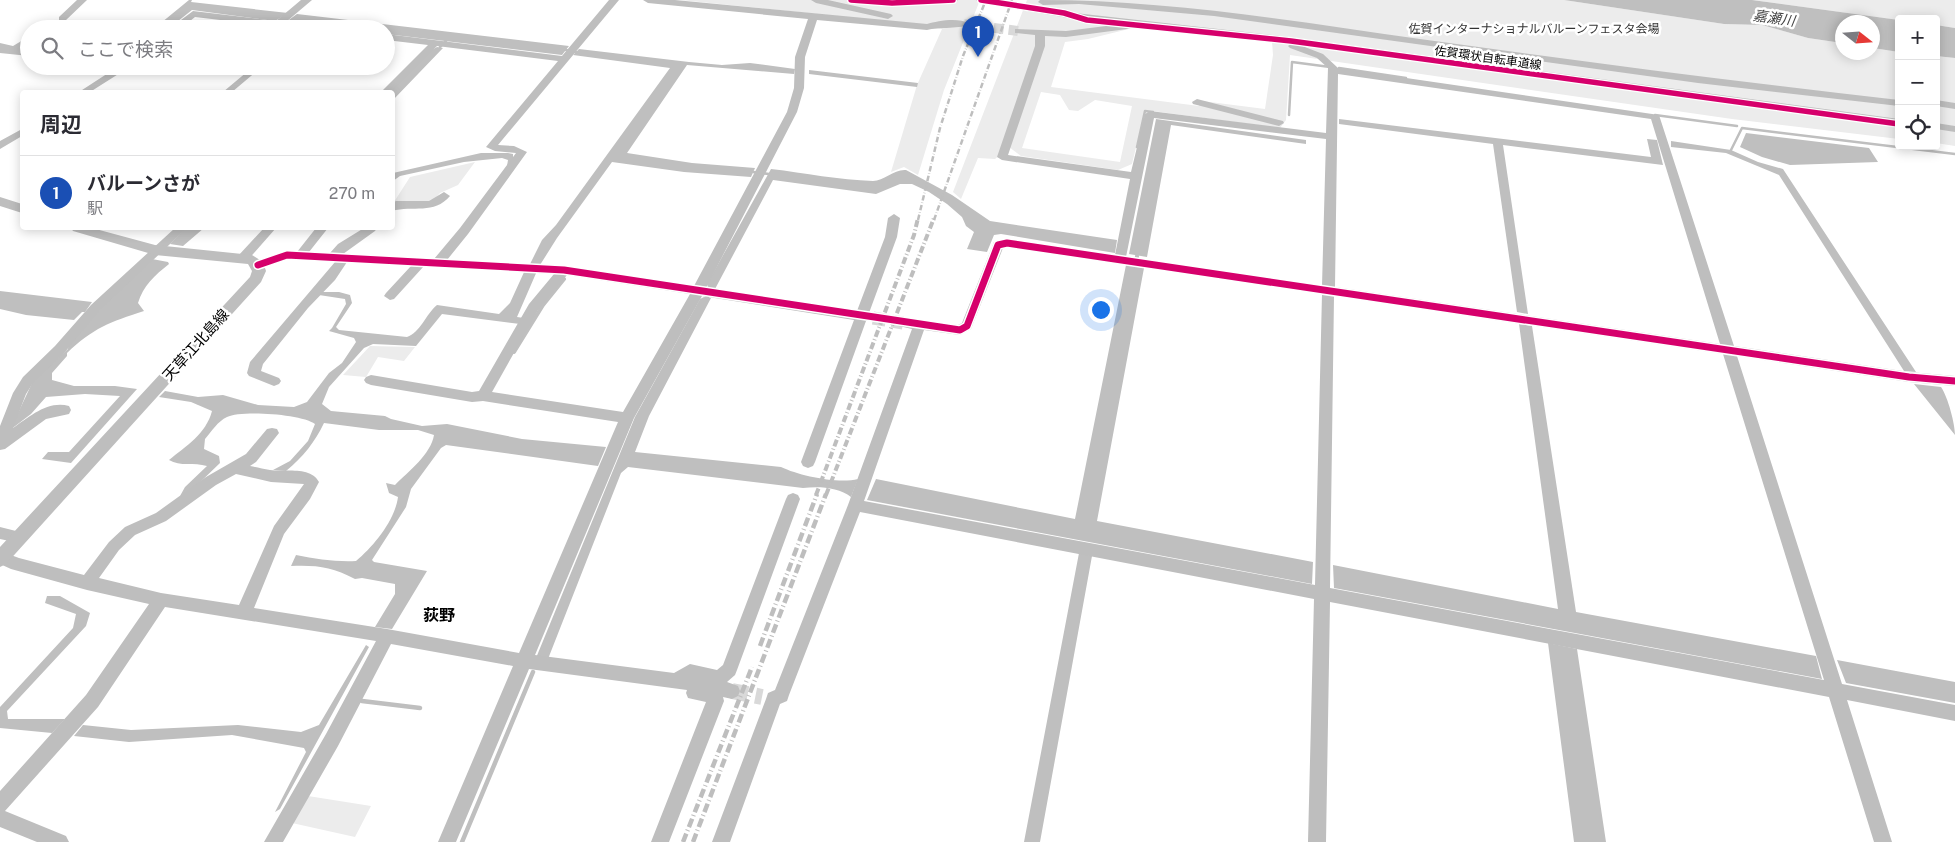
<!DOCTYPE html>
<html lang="ja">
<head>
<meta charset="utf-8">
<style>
	:root { --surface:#fff; --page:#f7f7f7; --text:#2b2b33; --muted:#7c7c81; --line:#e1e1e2; --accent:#595959 }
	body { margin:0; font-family:"Public Sans","Noto Sans JP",sans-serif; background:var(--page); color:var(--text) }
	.controls { position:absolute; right:15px; top:15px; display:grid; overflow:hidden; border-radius:5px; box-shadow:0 2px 12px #0003 }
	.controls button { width:45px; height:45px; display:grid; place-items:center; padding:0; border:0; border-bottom:1px solid var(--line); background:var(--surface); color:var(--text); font:25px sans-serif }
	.compass { position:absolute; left:1835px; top:15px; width:45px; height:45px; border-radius:50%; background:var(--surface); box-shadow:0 2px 12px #0003; rotate:107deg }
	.you { position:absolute; left:1100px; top:309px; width:18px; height:18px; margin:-12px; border:4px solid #fff; border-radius:50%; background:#1a73e8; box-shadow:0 0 0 8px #1a73e833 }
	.badge { display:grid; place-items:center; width:32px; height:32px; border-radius:50%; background:var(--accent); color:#fff; font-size:16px; font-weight:700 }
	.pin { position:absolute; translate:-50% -41px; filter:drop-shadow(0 1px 2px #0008) }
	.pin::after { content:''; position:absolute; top:26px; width:18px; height:15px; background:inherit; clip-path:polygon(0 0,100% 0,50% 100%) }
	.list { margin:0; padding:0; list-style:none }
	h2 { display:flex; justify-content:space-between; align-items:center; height:65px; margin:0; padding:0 20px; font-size:21px }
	h2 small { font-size:16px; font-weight:400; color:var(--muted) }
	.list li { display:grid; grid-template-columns:32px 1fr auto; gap:15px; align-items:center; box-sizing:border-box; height:75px; padding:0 20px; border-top:1px solid var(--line) }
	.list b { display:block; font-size:19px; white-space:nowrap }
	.list p { margin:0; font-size:16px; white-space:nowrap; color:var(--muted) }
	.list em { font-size:16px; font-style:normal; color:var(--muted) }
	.icon { flex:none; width:28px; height:28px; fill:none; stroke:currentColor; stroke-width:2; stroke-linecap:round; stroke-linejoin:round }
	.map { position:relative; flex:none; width:1955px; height:842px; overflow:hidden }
	.search { position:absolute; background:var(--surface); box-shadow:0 2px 12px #0003; left:20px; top:20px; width:375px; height:55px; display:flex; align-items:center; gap:12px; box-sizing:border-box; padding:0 18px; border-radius:28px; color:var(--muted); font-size:19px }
	.panel { position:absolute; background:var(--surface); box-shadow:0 2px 12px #0003; left:20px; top:90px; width:375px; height:140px; border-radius:5px }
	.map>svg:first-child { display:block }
	.green { fill:#ececec; fill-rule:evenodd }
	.water { fill:#bfbfbf }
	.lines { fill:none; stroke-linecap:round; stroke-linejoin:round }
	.stream-far2 { stroke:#bfbfbf; stroke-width:2.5 }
	.stream-far1 { stroke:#bfbfbf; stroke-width:4 }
	.stream { stroke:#bfbfbf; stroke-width:4.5 }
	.minor-tunnel-far2 { stroke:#d9d9d9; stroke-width:10; stroke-dasharray:10 5; stroke-linecap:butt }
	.minor-tunnel-far1 { stroke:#d9d9d9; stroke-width:13; stroke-dasharray:13 6; stroke-linecap:butt }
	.minor-tunnel { stroke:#d9d9d9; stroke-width:16; stroke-dasharray:16 8; stroke-linecap:butt }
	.minor { fill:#bebebe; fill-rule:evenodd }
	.tertiary { fill:#bebebe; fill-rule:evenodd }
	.rail-far2 { stroke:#bebebe; stroke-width:2.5; stroke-dasharray:5.5 2 0.5 2; stroke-linecap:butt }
	.rail-far1 { stroke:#bebebe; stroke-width:4; stroke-dasharray:7 2.5 1 2.5; stroke-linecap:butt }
	.rail { stroke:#bebebe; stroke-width:4.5; stroke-dasharray:9 3 1 3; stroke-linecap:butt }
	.cycleway-far1-casing { stroke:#fff; stroke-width:8 }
	.cycleway-casing { stroke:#fff; stroke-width:10 }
	.cycleway-far1 { stroke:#d6006c; stroke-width:5.5 }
	.cycleway { stroke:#d6006c; stroke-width:7 }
	.labels { text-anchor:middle; stroke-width:5; stroke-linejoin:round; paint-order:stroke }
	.far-park-label { font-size:12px; fill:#333; stroke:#fff }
	.far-street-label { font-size:12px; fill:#000; stroke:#fff }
	.far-water-label { font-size:14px; font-style:italic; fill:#444; stroke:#fff }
	.street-label { font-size:15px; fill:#000; stroke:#fff }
	.neighbourhood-label { font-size:16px; font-weight:bold; fill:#000; stroke:#fff }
</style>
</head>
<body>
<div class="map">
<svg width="1955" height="842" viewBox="0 0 1955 842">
	<rect width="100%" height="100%" fill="#fff"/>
	<path class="green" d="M 680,0 L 980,0 L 944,90 L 918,175 L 904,167 L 891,172 L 917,85 L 942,29 L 925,25 Z
		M 1027,0 L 1564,0 L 1724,24 L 1762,25 L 1808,38 L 1842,43 L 1842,52 L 1872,52 L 1873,48 L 1899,52 L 1899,139 L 1732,119 L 1290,55 L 1286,120 L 1280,128 L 1145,110 L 1132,164 L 1118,170 L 1021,156 L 1009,147 L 995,159 L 978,158 L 961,199 L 953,192 ZM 1141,26 L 1272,41 L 1273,55 L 1265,109 L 1202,101 L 1199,106 L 1051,87 L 1065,42 L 1088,39 ZM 1041,92 L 1060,95 L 1069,110 L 1078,111 L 1095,100 L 1132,106 L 1120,162 L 1022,148 Z
		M 1752,0 L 1955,0 L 1955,28 L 1936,25 L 1936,19 L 1899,20 Z
		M 1936,56 L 1955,58 L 1955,146 L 1936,143 Z
		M 475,162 L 458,185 L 440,193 L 432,202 L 394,202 L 410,177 Z
		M 370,346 L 415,347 L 404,361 L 378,357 L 366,377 L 343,375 Z
		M 308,796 L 371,806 L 355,837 L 292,823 Z"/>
	<path class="water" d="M 189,0 L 192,0 L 191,2 L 288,13 L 275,21 L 192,10 L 168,29 L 145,27 L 156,27 Z
		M 1564,0 L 1752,0 L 1899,20 L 1899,52 L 1873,48 L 1872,22 L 1842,22 L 1842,43 L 1808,38 L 1762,25 L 1724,24 Z
		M 297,14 L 569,46 L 562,55 L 386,34 L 386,29 L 343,29 L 286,22 Z
		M 1936,25 L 1955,28 L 1955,58 L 1936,56 Z
		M 23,40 L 29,41 L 29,56 L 0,53 L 0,43 L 13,46 Z
		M 437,47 L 443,48 L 393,100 L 392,92 L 389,92 L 430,51 Z
		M 579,49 L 689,62 L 722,65 L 750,63 L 795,69 L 794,74 L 687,65 L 627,153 L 692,163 L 755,168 L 751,177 L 684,172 L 612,162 L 557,238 L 540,265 L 530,264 L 542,240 L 556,225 L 670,68 L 573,55 Z
		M 254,66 L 263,66 L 232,92 L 223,92 Z
		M 809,70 L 918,83 L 917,87 L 809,74 Z
		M 1156,119 L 1306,140 L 1306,144 L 1171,125 L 1147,257 L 1129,254 Z
		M 1339,119 L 1651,157 L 1647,139 L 1657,140 L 1663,165 L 1503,145 L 1528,314 L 1517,312 L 1493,144 L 1339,124 Z
		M 1746,133 L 1869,148 L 1878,162 L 1790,165 L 1762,157 L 1740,147 Z
		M 1671,141 L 1731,150 L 1758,162 L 1783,169 L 1916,372 L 1904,371 L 1779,175 L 1726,153 L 1671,147 Z
		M 481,153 L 508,153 L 513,154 L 513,159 L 507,166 L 508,160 L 502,158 L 464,162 L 400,176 L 393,181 L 393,173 Z
		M 771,169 C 805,173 839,180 873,181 C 884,181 894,169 906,170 L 952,195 L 990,221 L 1117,240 L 1115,253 L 1001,234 L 994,235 L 987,252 L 967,249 L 974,232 L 966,226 L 962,217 L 947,204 L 929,192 L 912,184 L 900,184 L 876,194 L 773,180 L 715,289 L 708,288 L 707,284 Z
		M 186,228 L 204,228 L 183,246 L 170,244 Z
		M 152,259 L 168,262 L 169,264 C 155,275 143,286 138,303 L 144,311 C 110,322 93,328 67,353 L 67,356 L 52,373 L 52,380 L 74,386 L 115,386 L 137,389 L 71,463 L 42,459 L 48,452 L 69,452 L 120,396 L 85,394 L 46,397 L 31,414 L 10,430 L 34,379 L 68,349 C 72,329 135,276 152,259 Z
		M 1126,265 L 1144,268 L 1097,521 L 1313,562 L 1312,584 L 867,500 L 876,479 L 1075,519 Z
		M 525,270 L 537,271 L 517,317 L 524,318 L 520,324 L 442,314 L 416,346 L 373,344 L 364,348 L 329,387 L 322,404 L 331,411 L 385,416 L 391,419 L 422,426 L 447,424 L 522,439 L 606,447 L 598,466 L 446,445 L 441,448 L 411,489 L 406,507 L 372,560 L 374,562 L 427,571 L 392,629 L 375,627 L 395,594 L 395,584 L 362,578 L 355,579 C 332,567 317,565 291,566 L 296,555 C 316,559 336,562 356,561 C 374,546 395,520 398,497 L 389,493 L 386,483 L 395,485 C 409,471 431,454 434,435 L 418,430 L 379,430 L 324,423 C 315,442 303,457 286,471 L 273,470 L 290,461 L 308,441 L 315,424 C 302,414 241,410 227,417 C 218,421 211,432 205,439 L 204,449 L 219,456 L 220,463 L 192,490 L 180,496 L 185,487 L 207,466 C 194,462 180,467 169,460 C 186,446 206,434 212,411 L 191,402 L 159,397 L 165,391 L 198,397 L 223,395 L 258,405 L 294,407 L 307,402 L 329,373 L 342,363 L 356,342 L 354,338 L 329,331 L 332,328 L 346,304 L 345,299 L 319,295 L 321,292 L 339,292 L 350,295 L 352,303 L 336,327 L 339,330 L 407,337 C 420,333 426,314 437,305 L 499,314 L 510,303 Z
		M 0,291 L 92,302 L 85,312 L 82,312 L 74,320 L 26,315 L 0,309 Z
		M 704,297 L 711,298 L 649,416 L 635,452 L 781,467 C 800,476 838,484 858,479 L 851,497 C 839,487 818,486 803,488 L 628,467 L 621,473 L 548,659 L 536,658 L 635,417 L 700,299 Z
		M 1519,324 L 1532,326 L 1576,612 L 1816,656 L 1822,679 L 1334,588 L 1333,565 L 1558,609 Z
		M 1914,384 L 1941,387 C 1948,397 1955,424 1955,435 Z
		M 1079,553 L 1092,556 L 1040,842 L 1024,842 Z
		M 47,596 L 60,596 L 90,613 L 86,626 L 7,711 L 8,719 L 65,719 L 52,733 L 0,728 L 0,707 L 73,628 L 76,614 L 45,603 Z
		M 1548,643 L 1577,649 L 1606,842 L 1574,842 Z
		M 366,645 L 369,647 L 280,809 L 275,812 L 306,752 L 304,748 L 232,735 L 129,742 L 74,736 L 83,725 L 131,730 L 238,725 L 301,732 L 319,725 Z
		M 1837,660 L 1955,682 L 1955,703 L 1846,683 Z"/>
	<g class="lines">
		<path class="stream-far2" d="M 440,47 L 446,41
			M 566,50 L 576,52
			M 1339,68 L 1406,78
			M 1289,115 L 1292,62 L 1330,67
			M 1655,115 L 1737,126
			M 1137,147 L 1145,111 L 1153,112
			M 1730,152 L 1742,128 L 1955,154
			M 753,172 L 769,174"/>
		<path class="stream-far1" d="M 1136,267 L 1137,256
			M 707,298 L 711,288
			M 514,352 L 543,305 L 564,279"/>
		<path class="stream" d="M 362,701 L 420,708
			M 462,842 L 533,672"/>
		<path class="minor-tunnel-far2" d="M 964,24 L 1018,31"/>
		<path class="minor-tunnel-far1" d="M 873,318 L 903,323"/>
		<path class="minor-tunnel" d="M 732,691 L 762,697"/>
		<path class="minor" d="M 77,0 L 87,0 L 65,21 L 59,21 L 59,17 Z
			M 301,0 L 312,0 L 286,22 L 321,26 L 326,29 L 295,29 L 195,17 L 180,29 L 169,29 L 193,11 L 276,21 Z
			M 609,0 L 619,0 L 498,145 L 514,146 L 527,152 L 468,234 L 447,260 L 564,266 L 694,286 L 787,112 L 794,88 L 795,57 L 808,19 L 648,3 L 643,0 L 675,0 L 927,24 C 938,21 959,17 969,24 C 963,29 938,27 927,30 L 817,20 L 805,57 L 804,88 L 797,112 L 706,288 L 857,311 L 885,237 L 888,218 L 894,214 L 900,218 L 897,237 L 869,313 L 877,315 L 879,318 L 877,321 L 866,321 L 815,462 L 813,466 L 808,468 L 803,466 L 801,462 L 854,320 L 702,296 L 634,418 L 535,655 L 674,673 L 690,664 L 717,670 L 723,665 L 786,499 L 788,495 L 793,493 L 798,495 L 800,499 L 737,670 L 735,675 L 727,682 L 738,686 L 740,691 L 738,696 L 732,699 L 723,697 L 724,701 L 669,842 L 651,842 L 706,702 L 688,698 L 686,693 L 687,690 L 529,669 L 456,842 L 438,842 L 513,666 L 391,644 L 338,746 L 283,842 L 264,842 L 326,734 L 376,641 L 165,607 L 98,707 L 5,811 L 66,836 L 69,842 L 37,842 L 0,827 L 0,791 L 86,695 L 149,604 L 87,590 L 11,569 L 0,564 L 0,551 L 19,558 L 84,575 L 109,542 L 125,527 L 156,513 L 206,477 L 246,454 L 267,429 L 272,428 L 277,429 L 279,433 L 256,462 L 250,466 C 256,467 263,469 270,470 C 285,472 311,466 319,482 L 310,499 L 284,534 L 254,608 L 387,629 L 519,653 L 618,422 L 483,401 L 472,402 L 371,385 L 366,383 L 364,380 L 366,377 L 371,375 L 472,392 L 479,391 L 529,304 L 554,274 L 424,266 L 394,299 L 390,300 L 384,296 L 386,293 L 411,266 L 347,262 L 335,280 L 308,308 L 263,364 L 261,371 L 279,378 L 281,381 L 279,384 L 274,386 L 249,376 L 247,373 L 250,362 L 335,262 L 288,259 L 258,269 L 252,265 L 254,262 L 287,251 L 297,252 L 316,228 L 328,228 L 309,252 L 330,253 L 338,244 L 364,228 L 377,228 L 375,231 L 343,254 L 434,259 L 460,228 L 516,153 L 495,151 L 486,147 L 558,61 L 437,46 L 391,92 L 381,92 L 428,45 L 386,40 L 386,34 L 562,56 ZM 567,275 L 690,294 L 623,412 L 492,392 L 538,310 ZM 236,474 L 271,482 L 304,484 L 274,526 L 239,605 L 161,593 L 99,578 L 119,550 L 135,535 L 166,521 L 216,485 Z
			M 811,0 L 828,0 L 891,14 L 893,16 L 888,19 L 816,3 Z
			M 871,0 L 958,0 L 953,3 C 937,3 882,9 871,0 Z
			M 976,0 L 999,0 L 1075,13 L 1281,36 L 1899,119 L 1899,125 L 1297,44 L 1323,54 L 1338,68 L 1659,115 L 1734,346 L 1909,372 L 1955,376 L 1955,386 L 1909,382 L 1737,356 L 1842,684 L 1955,705 L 1955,721 L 1847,700 L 1892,842 L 1874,842 L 1829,697 L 1330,602 L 1326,842 L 1308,842 L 1314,599 L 860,512 L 789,695 L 787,701 L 780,704 L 730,842 L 712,842 L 766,699 L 768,693 L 775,690 L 848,505 L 912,329 L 899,326 L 897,323 L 899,320 L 903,319 L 958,325 L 962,323 L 994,242 L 1007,239 L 1115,255 L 1130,179 L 1002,160 L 997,157 L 1035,46 L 1035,35 L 1015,33 L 1015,29 L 1066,31 L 1122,24 L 1074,19 L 981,3 ZM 1131,25 L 1292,43 L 1288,46 L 1290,48 L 1317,58 L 1328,68 L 1326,133 L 1150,111 L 1145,114 L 1131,172 L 1008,155 L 1045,46 L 1045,36 L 1066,37 L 1127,29 L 1130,28 ZM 1338,74 L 1651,119 L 1720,344 L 1335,287 ZM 1154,118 L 1326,139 L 1322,286 L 1126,257 ZM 1007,247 L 1322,294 L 1315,585 L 864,501 L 924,330 L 960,335 L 971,329 L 1003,248 ZM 1334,296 L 1723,354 L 1824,680 L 1330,588 Z
			M 1040,0 C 1168,0 1294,21 1420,39 C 1580,61 1739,82 1899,100 L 1899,106 L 1698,83 L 1214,16 L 1079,4 L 1043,5 L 1038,2 Z
			M 119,66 L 131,66 L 90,92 L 79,92 Z
			M 1197,99 L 1283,121 L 1284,123 L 1279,126 L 1193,104 L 1192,102 Z
			M 1936,100 L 1955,103 L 1955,109 L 1936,106 Z
			M 1936,123 L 1955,126 L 1955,132 L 1936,129 Z
			M 22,129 L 22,136 L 0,149 L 0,141 Z
			M 444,192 L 450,196 C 434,215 413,205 392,211 L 392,203 L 396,201 L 429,201 Z
			M 175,228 L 187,228 L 99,311 L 65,352 L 33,383 L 26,394 L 13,428 C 29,417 48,400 69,406 L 71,410 L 69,414 L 46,419 L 5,449 L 0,450 L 0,426 L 13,393 L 23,377 L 55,346 L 91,305 Z
			M 264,228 L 276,228 L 246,262 L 238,262 L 236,259 L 238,256 Z
			M 0,527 L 24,533 L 27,537 L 24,541 L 19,543 L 0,539 Z"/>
		<path class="tertiary" d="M 0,197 L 22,204 L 22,213 L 0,206 Z
			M 71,228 L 92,228 L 155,245 L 252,255 L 263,262 L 266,271 L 261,282 L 6,564 L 0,567 L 0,547 L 250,277 L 252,271 L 248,264 L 155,255 L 73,231 Z"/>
		<path class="rail-far2" d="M 918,220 L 940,128 L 963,56 L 986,0
			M 934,220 L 1012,0"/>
		<path class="rail-far1" d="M 816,495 L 914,235 L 918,218
			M 826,495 L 934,218"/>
		<path class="rail" d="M 760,646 L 817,494
			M 683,842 L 752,667
			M 693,842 L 826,494"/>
		<g class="cycleway-far1-casing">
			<path id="cycleway-far1" d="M 851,0 L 892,3 L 953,0
				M 981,0 L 1064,13 L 1087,20 L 1291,41 L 1899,124"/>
		</g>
		<g class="cycleway-casing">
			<path id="cycleway" d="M 258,265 L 287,255 L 564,270 L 960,330 L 967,326 L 998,245 L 1007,243 L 1909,377 L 1955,381"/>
		</g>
		<use href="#cycleway-far1" class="cycleway-far1"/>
		<use href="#cycleway" class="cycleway"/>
	</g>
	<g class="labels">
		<g class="far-park-label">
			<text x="1534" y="33">佐賀インターナショナルバルーンフェスタ会場</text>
		</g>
		<g class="far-street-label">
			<text transform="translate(1488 58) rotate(8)" y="4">佐賀環状自転車道線</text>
		</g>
		<g class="far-water-label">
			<text transform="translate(1774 18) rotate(8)" y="5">嘉瀬川</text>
		</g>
		<g class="street-label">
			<text transform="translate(196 345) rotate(-48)" y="5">天草江北島線</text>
		</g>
		<g class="neighbourhood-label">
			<text x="439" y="621">荻野</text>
		</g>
	</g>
</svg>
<div class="controls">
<button>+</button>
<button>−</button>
<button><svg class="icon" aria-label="locate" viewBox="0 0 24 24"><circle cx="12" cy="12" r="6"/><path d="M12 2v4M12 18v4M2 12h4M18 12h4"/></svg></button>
</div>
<svg class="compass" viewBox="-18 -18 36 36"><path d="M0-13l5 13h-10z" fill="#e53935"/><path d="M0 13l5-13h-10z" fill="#7c7c81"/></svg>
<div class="you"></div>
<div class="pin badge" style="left:978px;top:57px;background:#1a4fb4">1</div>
<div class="search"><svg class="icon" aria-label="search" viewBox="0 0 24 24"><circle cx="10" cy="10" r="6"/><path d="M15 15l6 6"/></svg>ここで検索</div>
<section class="panel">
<h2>周辺<small></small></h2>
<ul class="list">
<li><span class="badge" style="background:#1a4fb4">1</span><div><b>バルーンさが</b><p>駅</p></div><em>270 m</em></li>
</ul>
</section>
</div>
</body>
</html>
